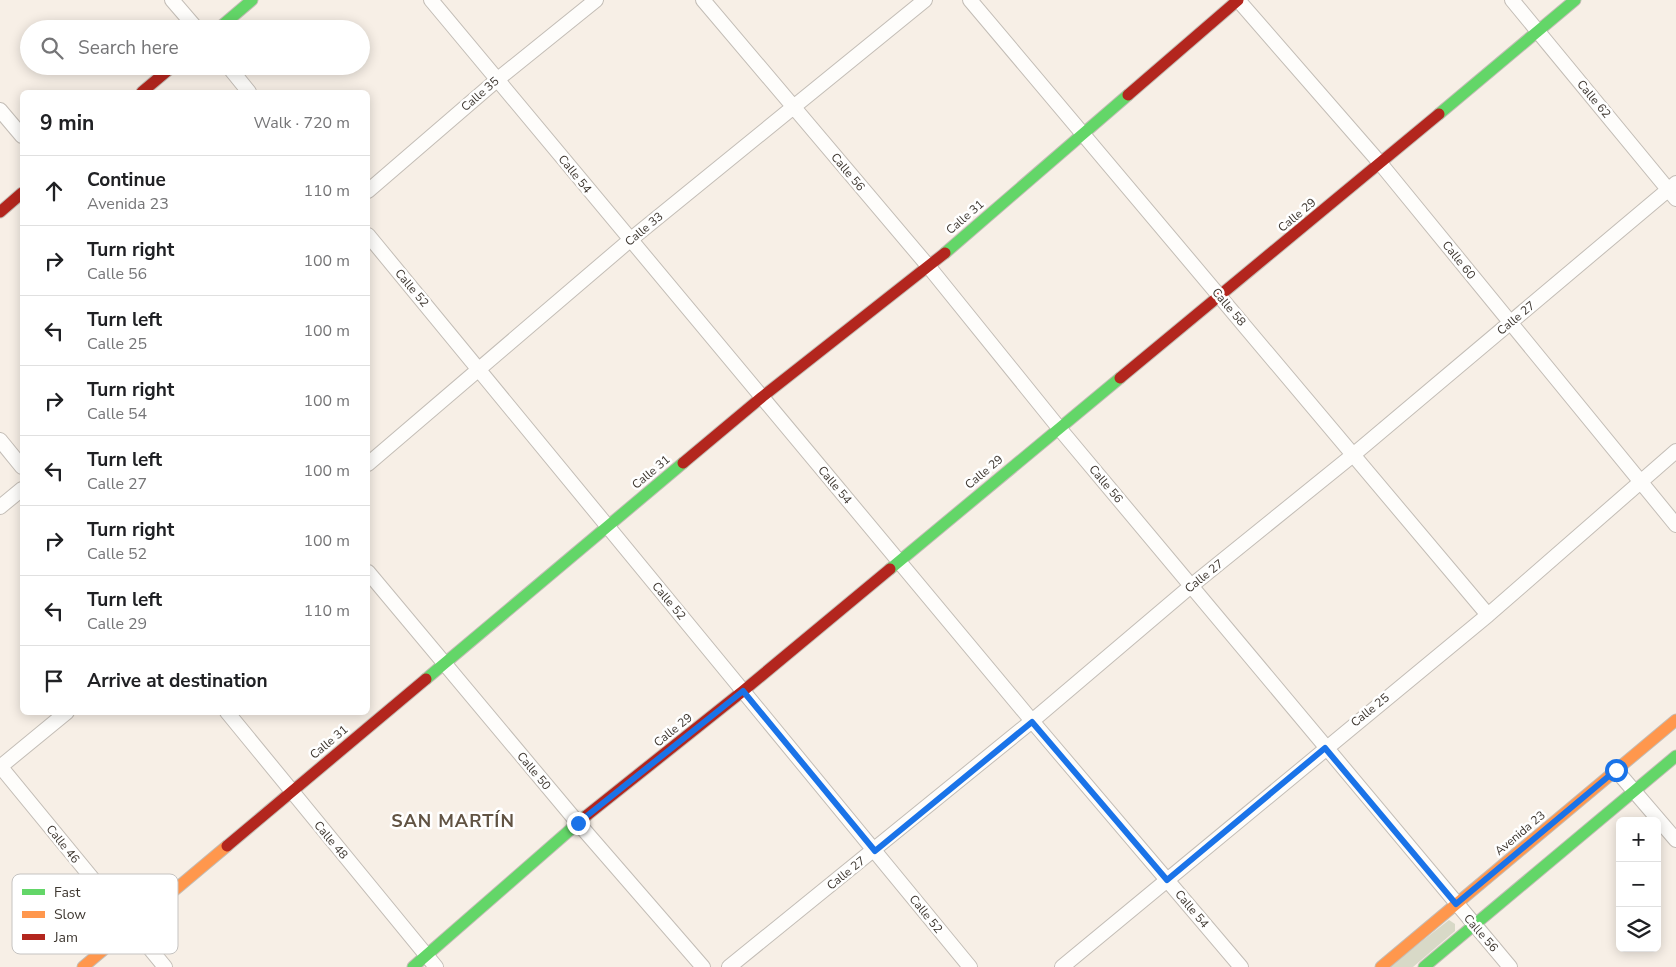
<!DOCTYPE html>
<html lang="en">
<head>
<meta charset="utf-8">
<style>
	:root { --surface:#fff; --page:#f2f2f2; --text:#202124; --muted:#757577; --line:#e0e0e0 }
	body { margin:0; font-family:"Nunito Sans",sans-serif; background:var(--page); color:var(--text) }
	.controls { position:absolute; right:15px; bottom:15px; display:grid; overflow:hidden; border-radius:8px; box-shadow:0 2px 12px #0003 }
	.controls button { width:45px; height:45px; display:grid; place-items:center; padding:0; border:0; border-bottom:1px solid var(--line); background:var(--surface); color:var(--text); font:25px sans-serif }
	.stop { position:absolute; width:15px; height:15px; margin:-11px; border:4px solid #1a73e8; border-radius:50%; background:#fff }
	.stop.end { background:#1a73e8; border-color:#fff; box-shadow:0 1px 5px #0008 }
	.list { margin:0; padding:0; list-style:none }
	h2 { display:flex; justify-content:space-between; align-items:center; height:65px; margin:0; padding:0 20px; font-size:21px }
	h2 small { font-size:16px; font-weight:400; color:var(--muted) }
	.list li { display:grid; grid-template-columns:32px 1fr auto; gap:15px; align-items:center; box-sizing:border-box; height:70px; padding:0 20px; border-top:1px solid var(--line) }
	.list b { display:block; font-size:19px; white-space:nowrap }
	.list p { margin:0; font-size:16px; white-space:nowrap; color:var(--muted) }
	.list em { font-size:16px; font-style:normal; color:var(--muted) }
	.icon { flex:none; width:28px; height:28px; fill:none; stroke:currentColor; stroke-width:2; stroke-linecap:round; stroke-linejoin:round }
	.map { position:relative; flex:none; width:1676px; height:967px; overflow:hidden }
	.search { position:absolute; background:var(--surface); box-shadow:0 2px 12px #0003; left:20px; top:20px; width:350px; height:55px; display:flex; align-items:center; gap:12px; box-sizing:border-box; padding:0 18px; border-radius:28px; color:var(--muted); font-size:19px }
	.panel { position:absolute; background:var(--surface); box-shadow:0 2px 12px #0003; left:20px; top:90px; width:350px; height:625px; border-radius:8px }
	.map>svg:first-child { display:block }
	.green { fill:#d8d9c7 }
	.lines { fill:none; stroke-linecap:round; stroke-linejoin:round }
	.street-casing { stroke:#c3bdb6; stroke-width:16 }
	.fast-casing { stroke:#c3bdb6; stroke-width:13 }
	.slow-casing { stroke:#c3bdb6; stroke-width:13 }
	.jam-casing { stroke:#c3bdb6; stroke-width:13 }
	.street { stroke:#fefdfb; stroke-width:14 }
	.fast { stroke:#63d668; stroke-width:11 }
	.slow { stroke:#ff974d; stroke-width:11 }
	.jam { stroke:#b3261e; stroke-width:11 }
	.route { stroke:#1a73e8; stroke-width:6 }
	.labels { text-anchor:middle; stroke-width:5; stroke-linejoin:round; paint-order:stroke }
	.street-label { font-size:12px; fill:#3d362f; stroke:#fff }
	.district-label { font-size:18px; font-weight:bold; letter-spacing:1px; fill:#615343; stroke:#fff }
	.key { fill:#fff; stroke:#c5c3c1; stroke-width:1 }
	.key-label { font-size:14px; fill:#3d362f }
</style>
</head>
<body>
<div class="map">
<svg width="1676" height="967" viewBox="0 0 1676 967">
	<rect width="100%" height="100%" fill="#f7efe6"/>
	<path class="green" d="M 1449,920 L 1455,924 L 1455,931 L 1413,967 L 1389,967 Z"/>
	<g class="lines">
		<g class="street-casing">
			<path id="street" d="M 172,0 L 197,29
				M 431,0 L 1032,721 L 1241,967
				M 703,0 L 929,267 L 1059,428 L 1510,967
				M 970,0 L 1488,615
				M 1238,0 L 1380,163 L 1676,525
				M 1512,0 L 1676,199
				M 228,66 L 249,92
				M 0,110 L 22,136
				M 368,191 L 498,79 L 596,0
				M 368,235 L 970,967
				M 0,440 L 22,467
				M 368,464 L 630,240 L 925,0
				M 0,507 L 22,489
				M 368,572 L 578,823 L 703,967
				M 227,712 L 436,967
				M 0,766 L 165,967
				M 0,767 L 67,712
				M 1616,770 L 1676,840
				M 729,967 L 1032,721 L 1191,586 L 1353,455 L 1676,183
				M 1062,967 L 1488,615 L 1676,451"/>
		</g>
		<g class="fast-casing">
			<path id="fast" d="M 218,29 L 252,0
				M 1439,114 L 1575,0
				M 945,253 L 1128,95
				M 890,569 L 1120,378
				M 426,679 L 683,463
				M 413,967 L 586,816
				M 1424,967 L 1676,756"/>
		</g>
		<g class="slow-casing">
			<path id="slow" d="M 83,967 L 227,846
				M 1381,967 L 1676,720"/>
		</g>
		<g class="jam-casing">
			<path id="jam" d="M 142,92 L 173,66
				M 1128,95 L 1238,0
				M 0,212 L 22,193
				M 1120,378 L 1439,114
				M 683,463 L 762,397 L 945,253
				M 586,816 L 743,691 L 890,569
				M 227,846 L 426,679"/>
		</g>
		<use href="#street" class="street"/>
		<use href="#fast" class="fast"/>
		<use href="#slow" class="slow"/>
		<use href="#jam" class="jam"/>
	</g>
	<g class="lines">
		<path class="route" d="M 578,823 L 743,691 L 875,851 L 1032,722 L 1167,880 L 1325,748 L 1456,904 L 1616,770"/>
	</g>
	<g class="labels">
		<g class="street-label">
			<text transform="translate(480 94) rotate(-41)" y="4">Calle 35</text>
			<text transform="translate(1594 99) rotate(50)" y="4">Calle 62</text>
			<text transform="translate(848 172) rotate(50)" y="4">Calle 56</text>
			<text transform="translate(575 174) rotate(51)" y="4">Calle 54</text>
			<text transform="translate(1297 215) rotate(-40)" y="4">Calle 29</text>
			<text transform="translate(965 217) rotate(-41)" y="4">Calle 31</text>
			<text transform="translate(644 229) rotate(-40)" y="4">Calle 33</text>
			<text transform="translate(1459 260) rotate(51)" y="4">Calle 60</text>
			<text transform="translate(412 288) rotate(50)" y="4">Calle 52</text>
			<text transform="translate(1229 307) rotate(50)" y="4">Calle 58</text>
			<text transform="translate(1516 318) rotate(-40)" y="4">Calle 27</text>
			<text transform="translate(651 472) rotate(-40)" y="4">Calle 31</text>
			<text transform="translate(984 472) rotate(-40)" y="4">Calle 29</text>
			<text transform="translate(1106 484) rotate(50)" y="4">Calle 56</text>
			<text transform="translate(835 485) rotate(50)" y="4">Calle 54</text>
			<text transform="translate(1204 576) rotate(-39)" y="4">Calle 27</text>
			<text transform="translate(669 601) rotate(50)" y="4">Calle 52</text>
			<text transform="translate(1370 710) rotate(-39)" y="4">Calle 25</text>
			<text transform="translate(673 730) rotate(-39)" y="4">Calle 29</text>
			<text transform="translate(329 742) rotate(-40)" y="4">Calle 31</text>
			<text transform="translate(534 771) rotate(50)" y="4">Calle 50</text>
			<text transform="translate(1520 833) rotate(-40)" y="4">Avenida 23</text>
			<text transform="translate(331 840) rotate(50)" y="4">Calle 48</text>
			<text transform="translate(63 844) rotate(51)" y="4">Calle 46</text>
			<text transform="translate(846 873) rotate(-39)" y="4">Calle 27</text>
			<text transform="translate(1192 909) rotate(50)" y="4">Calle 54</text>
			<text transform="translate(926 914) rotate(51)" y="4">Calle 52</text>
			<text transform="translate(1481 933) rotate(49)" y="4">Calle 56</text>
		</g>
		<g class="district-label">
			<text x="453" y="827">SAN MARTÍN</text>
		</g>
	</g>
	<rect x="12" y="874" width="166" height="80" rx="8" class="key"/>
	<rect x="22" y="889" width="23" height="6" fill="#63d668"/>
	<rect x="22" y="911" width="23" height="7" fill="#ff974d"/>
	<rect x="22" y="934" width="23" height="6" fill="#b3261e"/>
	<g class="key-label">
		<text x="54" y="897">Fast</text>
		<text x="54" y="919">Slow</text>
		<text x="54" y="942">Jam</text>
	</g>
</svg>
<div class="controls">
<button>+</button>
<button>−</button>
<button><svg class="icon" aria-label="layers" viewBox="0 0 24 24"><path d="M12 4l9 5-9 5-9-5zM3 14l9 5 9-5"/></svg></button>
</div>
<div class="stop" style="left:1616px;top:770px"></div>
<div class="stop end" style="left:578px;top:823px"></div>
<div class="search"><svg class="icon" aria-label="search" viewBox="0 0 24 24"><circle cx="10" cy="10" r="6"/><path d="M15 15l6 6"/></svg>Search here</div>
<section class="panel">
<h2>9 min<small>Walk · 720 m</small></h2>
<ul class="list">
<li><svg class="icon" aria-label="ahead" viewBox="0 0 24 24"><path d="M12 20V5M6 11l6-6 6 6"/></svg><div><b>Continue</b><p>Avenida 23</p></div><em>110 m</em></li>
<li><svg class="icon" aria-label="right" viewBox="0 0 24 24"><path d="M7 20v-9h11M14 6l5 5-5 5"/></svg><div><b>Turn right</b><p>Calle 56</p></div><em>100 m</em></li>
<li><svg class="icon" aria-label="left" viewBox="0 0 24 24"><path d="M17 20v-9H6M10 6l-5 5 5 5"/></svg><div><b>Turn left</b><p>Calle 25</p></div><em>100 m</em></li>
<li><svg class="icon" aria-label="right" viewBox="0 0 24 24"><path d="M7 20v-9h11M14 6l5 5-5 5"/></svg><div><b>Turn right</b><p>Calle 54</p></div><em>100 m</em></li>
<li><svg class="icon" aria-label="left" viewBox="0 0 24 24"><path d="M17 20v-9H6M10 6l-5 5 5 5"/></svg><div><b>Turn left</b><p>Calle 27</p></div><em>100 m</em></li>
<li><svg class="icon" aria-label="right" viewBox="0 0 24 24"><path d="M7 20v-9h11M14 6l5 5-5 5"/></svg><div><b>Turn right</b><p>Calle 52</p></div><em>100 m</em></li>
<li><svg class="icon" aria-label="left" viewBox="0 0 24 24"><path d="M17 20v-9H6M10 6l-5 5 5 5"/></svg><div><b>Turn left</b><p>Calle 29</p></div><em>110 m</em></li>
<li><svg class="icon" aria-label="arrive" viewBox="0 0 24 24"><path d="M6 21V4h12l-3 4 3 4H6"/></svg><div><b>Arrive at destination</b></div></li>
</ul>
</section>
</div>
</body>
</html>
